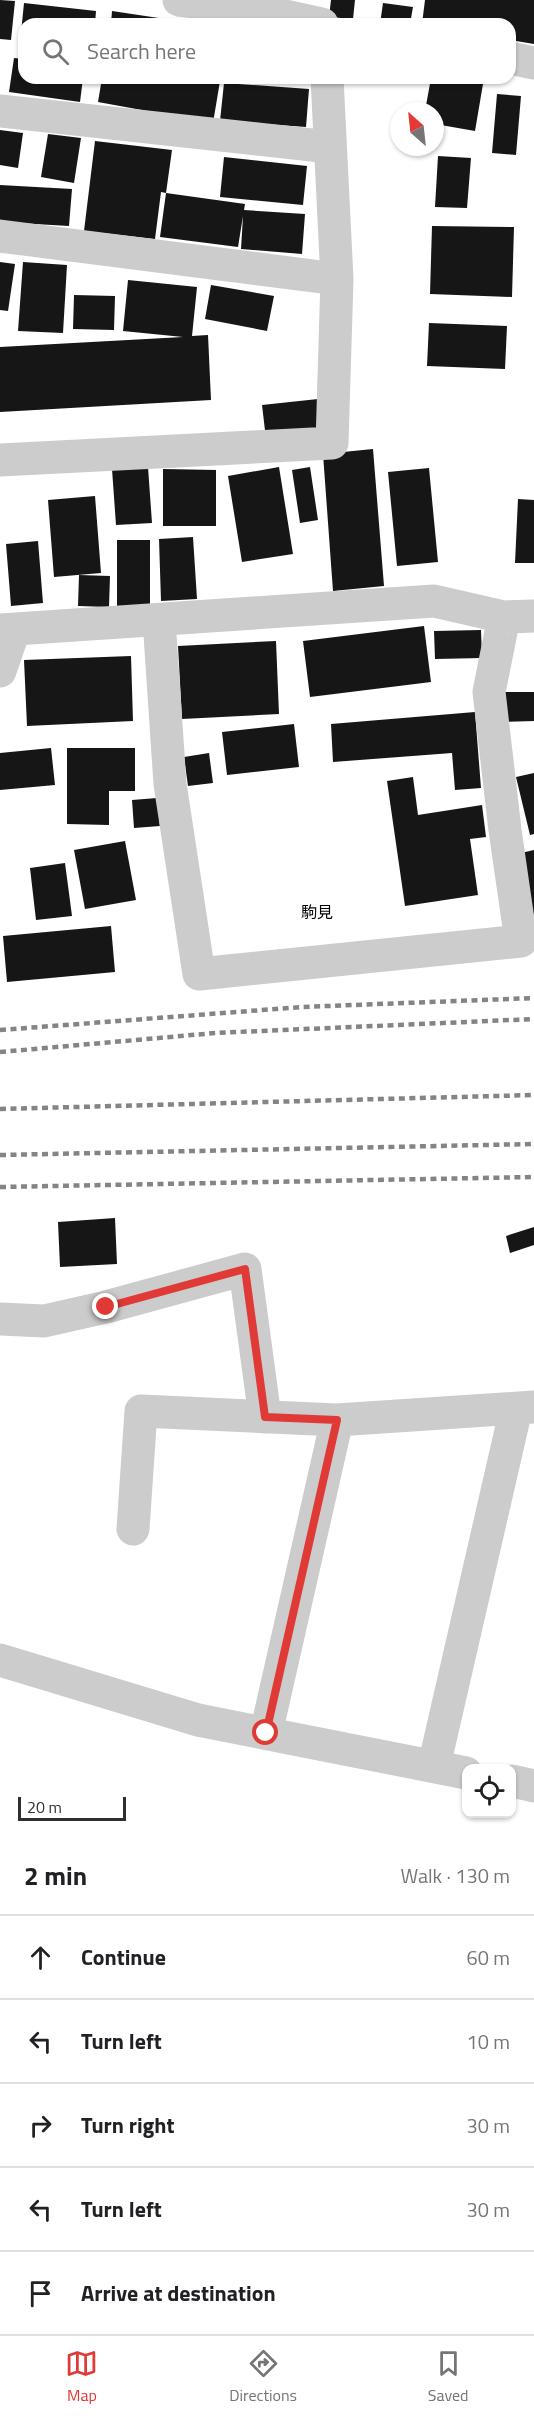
<!DOCTYPE html>
<html lang="en">
<head>
<meta charset="utf-8">
<style>
	:root { --surface:#fff; --page:#f2f2f2; --text:#202124; --muted:#757577; --line:#e0e0e0; --accent:#e03a37 }
	body { margin:0; font-family:"Titillium Web","Noto Sans JP",sans-serif; background:var(--page); color:var(--text) }
	.controls { position:absolute; right:18px; bottom:18px; display:grid; overflow:hidden; border-radius:12px; box-shadow:0 2px 4px #0004 }
	.controls button { width:54px; height:54px; display:grid; place-items:center; padding:0; border:0; border-bottom:2px solid var(--line); background:var(--surface); color:var(--text); font:30px sans-serif }
	.compass { position:absolute; left:390px; top:102px; width:54px; height:54px; border-radius:50%; background:var(--surface); box-shadow:0 2px 4px #0004; rotate:333deg }
	.scale { position:absolute; left:18px; bottom:15px; width:108px; box-sizing:border-box; padding-left:6px; border:3px solid #2f2f2f; border-top:0; font-size:16px; line-height:21px; white-space:nowrap; color:#2f2f2f; -webkit-text-stroke:4px #fff; paint-order:stroke }
	.stop { position:absolute; width:18px; height:18px; margin:-14px; border:4px solid #e03a37; border-radius:50%; background:#fff }
	.stop.end { background:#e03a37; border-color:#fff; box-shadow:0 2px 6px #0008 }
	.list { margin:0; padding:0; list-style:none }
	h2 { display:flex; justify-content:space-between; align-items:center; height:78px; margin:0; padding:0 24px; font-size:26px }
	h2 small { font-size:20px; font-weight:400; color:var(--muted) }
	.list li { display:grid; grid-template-columns:39px 1fr auto; gap:18px; align-items:center; box-sizing:border-box; height:84px; padding:0 24px; border-top:2px solid var(--line) }
	.list b { display:block; font-size:22px; white-space:nowrap }
	.list em { font-size:20px; font-style:normal; color:var(--muted) }
	.icon { flex:none; width:33px; height:33px; fill:none; stroke:currentColor; stroke-width:2; stroke-linecap:round; stroke-linejoin:round }
	.map { position:relative; flex:none; width:534px; height:1836px; overflow:hidden }
	.search { position:absolute; background:var(--surface); box-shadow:0 2px 4px #0004; left:18px; right:18px; top:18px; height:66px; display:flex; align-items:center; gap:15px; box-sizing:border-box; padding:0 21px; border-radius:18px; color:var(--muted); font-size:22px }
	.sheet { height:498px; background:var(--surface) }
	nav { display:flex; justify-content:space-around; align-items:center; box-sizing:border-box; height:84px; border-top:2px solid var(--line); background:var(--surface); font-size:16px; color:var(--muted) }
	nav a { display:grid; justify-items:center; gap:3px }
	nav .on { color:var(--accent) }
	.map>svg:first-child { display:block }
	.building { fill:#161616 }
	.lines { fill:none; stroke-linecap:round; stroke-linejoin:round }
	.street { stroke:#ccc; stroke-width:33 }
	.rail { stroke:#848484; stroke-width:4.5; stroke-dasharray:6 4.5; stroke-linecap:butt }
	.route { stroke:#e03a37; stroke-width:8 }
	.labels { text-anchor:middle; stroke-width:6; stroke-linejoin:round; paint-order:stroke }
	.neighbourhood-label { font-size:16px; fill:#000; stroke:#fff }
</style>
</head>
<body>
<div class="map">
<svg width="534" height="1836" viewBox="0 0 534 1836">
	<rect width="100%" height="100%" fill="#fff"/>
	<path class="building" d="M 0,0 L 15,1 L 11,40 L 0,39 Z
		M 331,0 L 355,0 L 353,19 L 329,17 Z
		M 425,0 L 534,0 L 534,44 L 510,40 L 510,24 L 422,24 Z
		M 24,3 L 96,11 L 95,24 L 24,24 L 24,44 L 20,43 Z
		M 383,3 L 413,7 L 410,24 L 380,24 Z
		M 112,11 L 192,23 L 192,24 L 111,24 Z
		M 14,58 L 24,59 L 24,78 L 83,78 L 80,102 L 9,92 Z
		M 102,78 L 199,78 L 220,81 L 213,123 L 98,102 Z
		M 431,78 L 484,78 L 475,131 L 435,124 L 435,111 L 425,111 Z
		M 224,83 L 309,89 L 306,127 L 220,121 Z
		M 497,94 L 521,96 L 516,155 L 492,153 Z
		M 0,130 L 23,133 L 18,168 L 0,165 Z
		M 48,134 L 81,138 L 74,183 L 41,177 Z
		M 95,141 L 172,150 L 166,193 L 161,192 L 155,239 L 84,231 Z
		M 438,156 L 471,158 L 467,208 L 435,207 Z
		M 224,157 L 307,166 L 303,205 L 220,197 Z
		M 0,185 L 72,189 L 69,226 L 0,222 Z
		M 166,193 L 245,204 L 244,210 L 305,214 L 302,254 L 241,249 L 243,216 L 238,247 L 160,237 Z
		M 432,226 L 514,227 L 512,297 L 430,294 Z
		M 0,262 L 15,264 L 8,311 L 0,310 Z
		M 23,262 L 67,265 L 63,333 L 18,331 Z
		M 128,280 L 197,287 L 192,336 L 208,335 L 211,400 L 0,412 L 0,347 L 183,337 L 123,331 Z
		M 211,285 L 274,296 L 267,331 L 205,319 Z
		M 74,295 L 115,296 L 114,330 L 73,329 Z
		M 429,323 L 507,326 L 505,369 L 427,366 Z
		M 318,399 L 322,434 L 266,439 L 262,405 Z
		M 373,449 L 384,586 L 333,591 L 323,454 Z
		M 148,467 L 152,523 L 116,525 L 112,469 Z
		M 279,467 L 293,554 L 242,562 L 228,476 Z
		M 310,467 L 318,520 L 300,523 L 292,470 Z
		M 429,468 L 438,562 L 397,566 L 388,472 Z
		M 163,469 L 216,470 L 216,526 L 163,526 Z
		M 95,496 L 101,573 L 54,577 L 48,500 Z
		M 518,499 L 534,500 L 534,563 L 515,563 Z
		M 193,537 L 197,599 L 161,601 L 159,539 Z
		M 117,540 L 150,540 L 150,611 L 117,611 Z
		M 38,541 L 43,603 L 11,606 L 6,544 Z
		M 79,575 L 110,576 L 109,607 L 78,606 Z
		M 424,626 L 431,682 L 310,697 L 303,641 Z
		M 481,630 L 482,658 L 435,659 L 434,631 Z
		M 276,641 L 279,714 L 182,719 L 178,646 Z
		M 131,656 L 133,721 L 27,726 L 24,660 Z
		M 503,692 L 534,692 L 534,721 L 502,722 Z
		M 475,712 L 481,788 L 455,790 L 452,753 L 333,762 L 331,724 Z
		M 294,724 L 299,767 L 227,775 L 222,732 Z
		M 51,748 L 55,785 L 0,790 L 0,753 Z
		M 67,748 L 135,748 L 135,791 L 109,791 L 109,825 L 67,824 Z
		M 209,753 L 213,783 L 188,786 L 184,757 Z
		M 534,773 L 534,834 L 530,835 L 516,777 Z
		M 413,777 L 418,815 L 482,805 L 486,837 L 470,839 L 478,895 L 405,906 L 387,781 Z
		M 157,798 L 160,826 L 134,828 L 132,800 Z
		M 125,841 L 136,900 L 85,909 L 74,850 Z
		M 534,850 L 534,918 L 521,853 Z
		M 65,863 L 72,916 L 36,920 L 30,868 Z
		M 111,926 L 115,972 L 7,982 L 3,936 Z
		M 115,1218 L 117,1264 L 60,1267 L 58,1222 Z
		M 534,1227 L 534,1245 L 510,1253 L 506,1236 Z"/>
	<g class="lines">
		<path class="street" d="M 179,0 L 253,9 L 322,24
			M 510,58 L 534,63
			M 0,111 L 330,147
			M 0,236 L 337,279
			M 0,460 L 332,443 L 337,279 L 327,78
			M 159,620 L 170,784 L 199,974 L 521,941 L 505,830 L 489,692 L 504,617
			M 0,630 L 434,601 L 504,617 L 534,616
			M 0,671 L 14,630
			M 0,1319 L 44,1321 L 106,1307 L 245,1269 L 265,1417
			M 133,1529 L 141,1411 L 337,1420 L 534,1407
			M 0,1660 L 198,1720 L 466,1773
			M 266,1733 L 337,1420
			M 434,1766 L 516,1409
			M 512,1781 L 534,1786"/>
		<path class="rail" d="M 0,1030 L 302,1007 L 534,998
			M 0,1052 L 215,1033 L 534,1019
			M 0,1109 L 534,1095
			M 0,1155 L 534,1144
			M 0,1187 L 534,1177"/>
	</g>
	<g class="lines">
		<path class="route" d="M 106,1307 L 245,1269 L 265,1417 L 337,1420 L 266,1733"/>
	</g>
	<g class="labels">
		<g class="neighbourhood-label">
			<text x="317" y="918">駒見</text>
		</g>
	</g>
</svg>
<div class="controls">
<button><svg class="icon" aria-label="locate" viewBox="0 0 24 24"><circle cx="12" cy="12" r="6"/><path d="M12 2v4M12 18v4M2 12h4M18 12h4"/></svg></button>
</div>
<svg class="compass" viewBox="-18 -18 36 36"><path d="M0-13l5 13h-10z" fill="#e53935"/><path d="M0 13l5-13h-10z" fill="#757577"/></svg>
<div class="scale">20 m</div>
<div class="stop" style="left:266px;top:1733px"></div>
<div class="stop end" style="left:106px;top:1307px"></div>
<div class="search"><svg class="icon" aria-label="search" viewBox="0 0 24 24"><circle cx="10" cy="10" r="6"/><path d="M15 15l6 6"/></svg>Search here</div>
</div>
<section class="sheet">
<h2>2 min<small>Walk · 130 m</small></h2>
<ul class="list">
<li><svg class="icon" aria-label="ahead" viewBox="0 0 24 24"><path d="M12 20V5M6 11l6-6 6 6"/></svg><div><b>Continue</b></div><em>60 m</em></li>
<li><svg class="icon" aria-label="left" viewBox="0 0 24 24"><path d="M17 20v-9H6M10 6l-5 5 5 5"/></svg><div><b>Turn left</b></div><em>10 m</em></li>
<li><svg class="icon" aria-label="right" viewBox="0 0 24 24"><path d="M7 20v-9h11M14 6l5 5-5 5"/></svg><div><b>Turn right</b></div><em>30 m</em></li>
<li><svg class="icon" aria-label="left" viewBox="0 0 24 24"><path d="M17 20v-9H6M10 6l-5 5 5 5"/></svg><div><b>Turn left</b></div><em>30 m</em></li>
<li><svg class="icon" aria-label="arrive" viewBox="0 0 24 24"><path d="M6 21V4h12l-3 4 3 4H6"/></svg><div><b>Arrive at destination</b></div></li>
</ul>
</section>
<nav>
<a class="on"><svg class="icon" aria-label="map" viewBox="0 0 24 24"><path d="M3 6l6-2 6 2 6-2v14l-6 2-6-2-6 2zM9 4v14M15 6v14"/></svg>Map</a>
<a><svg class="icon" aria-label="directions" viewBox="0 0 24 24"><path d="M12 3l9 9-9 9-9-9zM9 14v-3h6M13 9l2 2-2 2"/></svg>Directions</a>
<a><svg class="icon" aria-label="saved" viewBox="0 0 24 24"><path d="M7 4h10v16l-5-4-5 4z"/></svg>Saved</a>
</nav>
</body>
</html>
